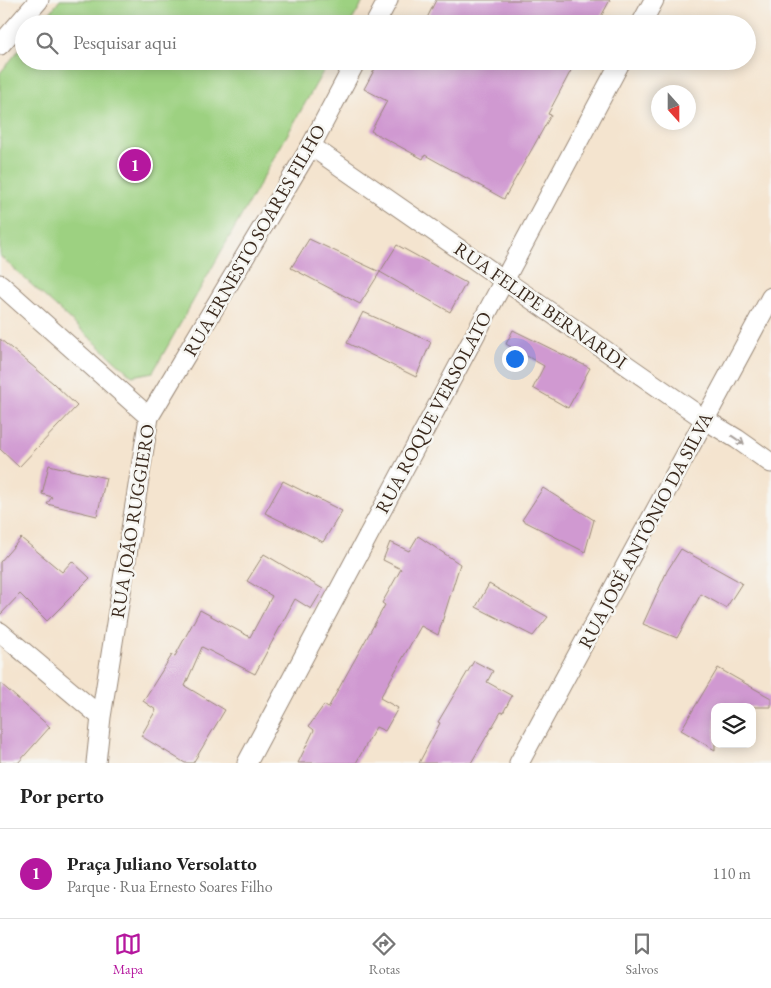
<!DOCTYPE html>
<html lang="pt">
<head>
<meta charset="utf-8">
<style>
	:root { --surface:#fff; --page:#f6f6f6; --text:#222; --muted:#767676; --line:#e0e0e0; --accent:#b5179e }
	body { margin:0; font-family:"EB Garamond",serif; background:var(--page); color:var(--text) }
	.controls { position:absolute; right:15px; bottom:15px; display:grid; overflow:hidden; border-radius:10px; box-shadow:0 2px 12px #0003 }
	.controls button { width:45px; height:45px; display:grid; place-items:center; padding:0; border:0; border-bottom:1px solid var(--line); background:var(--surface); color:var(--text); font:25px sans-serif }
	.compass { position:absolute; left:651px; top:85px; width:45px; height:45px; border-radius:50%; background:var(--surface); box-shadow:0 2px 12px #0003; rotate:159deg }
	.you { position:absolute; left:514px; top:358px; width:18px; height:18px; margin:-12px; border:4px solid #fff; border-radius:50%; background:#1a73e8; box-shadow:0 0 0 8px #1a73e833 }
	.badge { display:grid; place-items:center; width:32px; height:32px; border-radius:50%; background:var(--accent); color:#fff; font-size:16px; font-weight:700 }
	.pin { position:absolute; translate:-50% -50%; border:2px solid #fff; box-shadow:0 1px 5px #0006 }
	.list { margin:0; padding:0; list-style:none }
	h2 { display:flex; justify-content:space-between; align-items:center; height:65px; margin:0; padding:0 20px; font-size:21px }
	h2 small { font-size:16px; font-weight:400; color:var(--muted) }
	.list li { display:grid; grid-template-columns:32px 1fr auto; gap:15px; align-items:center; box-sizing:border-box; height:90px; padding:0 20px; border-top:1px solid var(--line) }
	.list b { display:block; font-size:19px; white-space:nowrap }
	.list p { margin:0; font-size:16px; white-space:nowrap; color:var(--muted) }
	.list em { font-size:16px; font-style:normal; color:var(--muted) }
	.icon { flex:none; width:28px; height:28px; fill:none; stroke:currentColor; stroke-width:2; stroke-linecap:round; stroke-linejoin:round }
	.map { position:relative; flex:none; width:771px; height:763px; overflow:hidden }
	.search { position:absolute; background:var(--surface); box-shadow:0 2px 12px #0003; left:15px; right:15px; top:15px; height:55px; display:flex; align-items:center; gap:12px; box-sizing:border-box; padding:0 18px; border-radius:28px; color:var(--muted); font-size:19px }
	.sheet { height:155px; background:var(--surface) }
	nav { display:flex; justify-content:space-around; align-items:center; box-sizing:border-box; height:70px; border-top:1px solid var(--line); background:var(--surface); font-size:14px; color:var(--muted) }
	nav a { display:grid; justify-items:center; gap:2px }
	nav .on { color:var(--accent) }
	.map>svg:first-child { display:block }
	.green { fill:#9dd181; stroke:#6c7e50 }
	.building { fill:#d099d1 }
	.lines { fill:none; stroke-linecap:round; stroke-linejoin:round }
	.minor-casing { stroke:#988776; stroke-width:21 }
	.minor { stroke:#fff; stroke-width:19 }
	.oneway { stroke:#a79f9a }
	.labels { text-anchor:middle; stroke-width:5; stroke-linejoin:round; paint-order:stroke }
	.street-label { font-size:19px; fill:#3b2a1e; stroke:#f6f6f2 }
</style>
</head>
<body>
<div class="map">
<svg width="771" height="763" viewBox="0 0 771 763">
	<rect width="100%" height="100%" fill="#f6f6f2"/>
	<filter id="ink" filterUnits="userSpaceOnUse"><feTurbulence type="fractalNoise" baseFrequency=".02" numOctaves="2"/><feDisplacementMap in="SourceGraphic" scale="10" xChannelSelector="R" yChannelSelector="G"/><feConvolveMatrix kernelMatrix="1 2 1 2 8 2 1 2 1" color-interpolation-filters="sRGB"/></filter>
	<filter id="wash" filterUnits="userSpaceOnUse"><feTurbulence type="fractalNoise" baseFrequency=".0096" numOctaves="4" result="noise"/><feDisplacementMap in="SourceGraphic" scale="20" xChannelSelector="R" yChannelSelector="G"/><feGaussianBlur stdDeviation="1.12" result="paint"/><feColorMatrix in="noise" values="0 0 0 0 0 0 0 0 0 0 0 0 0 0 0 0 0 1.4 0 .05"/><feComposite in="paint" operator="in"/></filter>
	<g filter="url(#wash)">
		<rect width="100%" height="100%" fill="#f4e4cf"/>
		<path class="green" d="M 60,0 L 364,0 L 350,24 L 41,24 Z
			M 24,44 L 24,61 L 329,61 L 153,372 L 132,376 L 0,256 L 0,73 Z"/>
		<g id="blocks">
			<path class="building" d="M 436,0 L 610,0 L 597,24 L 424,24 Z
				M 379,61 L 576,61 L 548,114 L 551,115 L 504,199 L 425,155 L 423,159 L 371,131 L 387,101 L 364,89 Z
				M 309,239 L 380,272 L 360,304 L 291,268 Z
				M 397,245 L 466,283 L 450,312 L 380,272 Z
				M 363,312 L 431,342 L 416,377 L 347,343 Z
				M 513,330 L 590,368 L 568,408 L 533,388 L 544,366 L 506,344 Z
				M 0,339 L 53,383 L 77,406 L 19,467 L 0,449 Z
				M 49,465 L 106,478 L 97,516 L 47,504 L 52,497 L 42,494 Z
				M 283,481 L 342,511 L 323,542 L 265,513 Z
				M 543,488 L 594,520 L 585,552 L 522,520 Z
				M 418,536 L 460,564 L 438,635 L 421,626 L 380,698 L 398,708 L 385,731 L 376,727 L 356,763 L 298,763 L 314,730 L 309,726 L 324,705 L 328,708 L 385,605 L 382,603 L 401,569 L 383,560 L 390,542 L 409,551 Z
				M 21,538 L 62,572 L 72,561 L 90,578 L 47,621 L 20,594 L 0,615 L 0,562 Z
				M 681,549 L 742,583 L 726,608 L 701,594 L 677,638 L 643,624 L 667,571 Z
				M 264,554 L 323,589 L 311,609 L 295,599 L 255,674 L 202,647 L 185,686 L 225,710 L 193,763 L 185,763 L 141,736 L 156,710 L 143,701 L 172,655 L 175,656 L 200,610 L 250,637 L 272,596 L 247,581 Z
				M 489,584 L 548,617 L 533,636 L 476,607 Z
				M 474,661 L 493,671 L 487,682 L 512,696 L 503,713 L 501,712 L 471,763 L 419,763 L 440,723 L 438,722 Z
				M 718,668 L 771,698 L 771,707 L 715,707 L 715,750 L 681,730 Z
				M 0,683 L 50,727 L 18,763 L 0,763 Z"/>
		</g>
	</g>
	<g filter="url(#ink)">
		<use href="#blocks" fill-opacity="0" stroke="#988776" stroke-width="1"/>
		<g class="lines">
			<g class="minor-casing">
				<path id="minor" d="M 375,24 L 388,0
					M 641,24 L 654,0
					M 0,45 L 39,0
					M 311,146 L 704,419 L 737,439 L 771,463
					M 0,284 L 149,417
					M 0,632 L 101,717
					M 96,763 L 101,717 L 149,417 L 311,146 L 356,61
					M 247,763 L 621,61
					M 519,763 L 771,297"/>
			</g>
			<use href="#minor" class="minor"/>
		</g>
		<defs><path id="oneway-shaft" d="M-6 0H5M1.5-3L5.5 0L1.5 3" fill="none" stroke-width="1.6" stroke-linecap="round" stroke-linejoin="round" transform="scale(1.25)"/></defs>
		<use class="oneway" href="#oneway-shaft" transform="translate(738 440) rotate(34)"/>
	</g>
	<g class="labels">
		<g class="street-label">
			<text transform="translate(254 240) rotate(-60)" y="7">RUA ERNESTO SOARES FILHO</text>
			<text transform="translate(541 305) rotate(35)" y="7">RUA FELIPE BERNARDI</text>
			<text transform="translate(433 412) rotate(-62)" y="7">RUA ROQUE VERSOLATO</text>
			<text transform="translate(132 521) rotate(-81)" y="7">RUA JOÃO RUGGIERO</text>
			<text transform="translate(645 530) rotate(-62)" y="7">RUA JOSÉ ANTÔNIO DA SILVA</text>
		</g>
	</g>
</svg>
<div class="controls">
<button><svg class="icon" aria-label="layers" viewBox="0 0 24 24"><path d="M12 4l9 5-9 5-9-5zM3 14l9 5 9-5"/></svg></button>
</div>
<svg class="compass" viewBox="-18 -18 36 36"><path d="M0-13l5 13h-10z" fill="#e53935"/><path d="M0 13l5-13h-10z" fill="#767676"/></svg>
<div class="you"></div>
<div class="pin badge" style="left:135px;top:165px">1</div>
<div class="search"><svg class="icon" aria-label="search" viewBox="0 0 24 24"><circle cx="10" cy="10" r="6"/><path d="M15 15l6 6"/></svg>Pesquisar aqui</div>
</div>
<section class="sheet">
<h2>Por perto<small></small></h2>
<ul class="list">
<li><span class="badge">1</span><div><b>Praça Juliano Versolatto</b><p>Parque · Rua Ernesto Soares Filho</p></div><em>110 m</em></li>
</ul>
</section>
<nav>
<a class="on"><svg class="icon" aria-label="map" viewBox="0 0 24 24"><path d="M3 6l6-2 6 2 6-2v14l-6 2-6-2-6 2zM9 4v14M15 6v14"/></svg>Mapa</a>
<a><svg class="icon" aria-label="directions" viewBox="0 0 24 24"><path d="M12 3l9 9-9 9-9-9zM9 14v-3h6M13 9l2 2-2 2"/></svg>Rotas</a>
<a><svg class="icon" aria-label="saved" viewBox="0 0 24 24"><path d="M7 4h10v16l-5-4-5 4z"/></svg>Salvos</a>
</nav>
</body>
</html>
